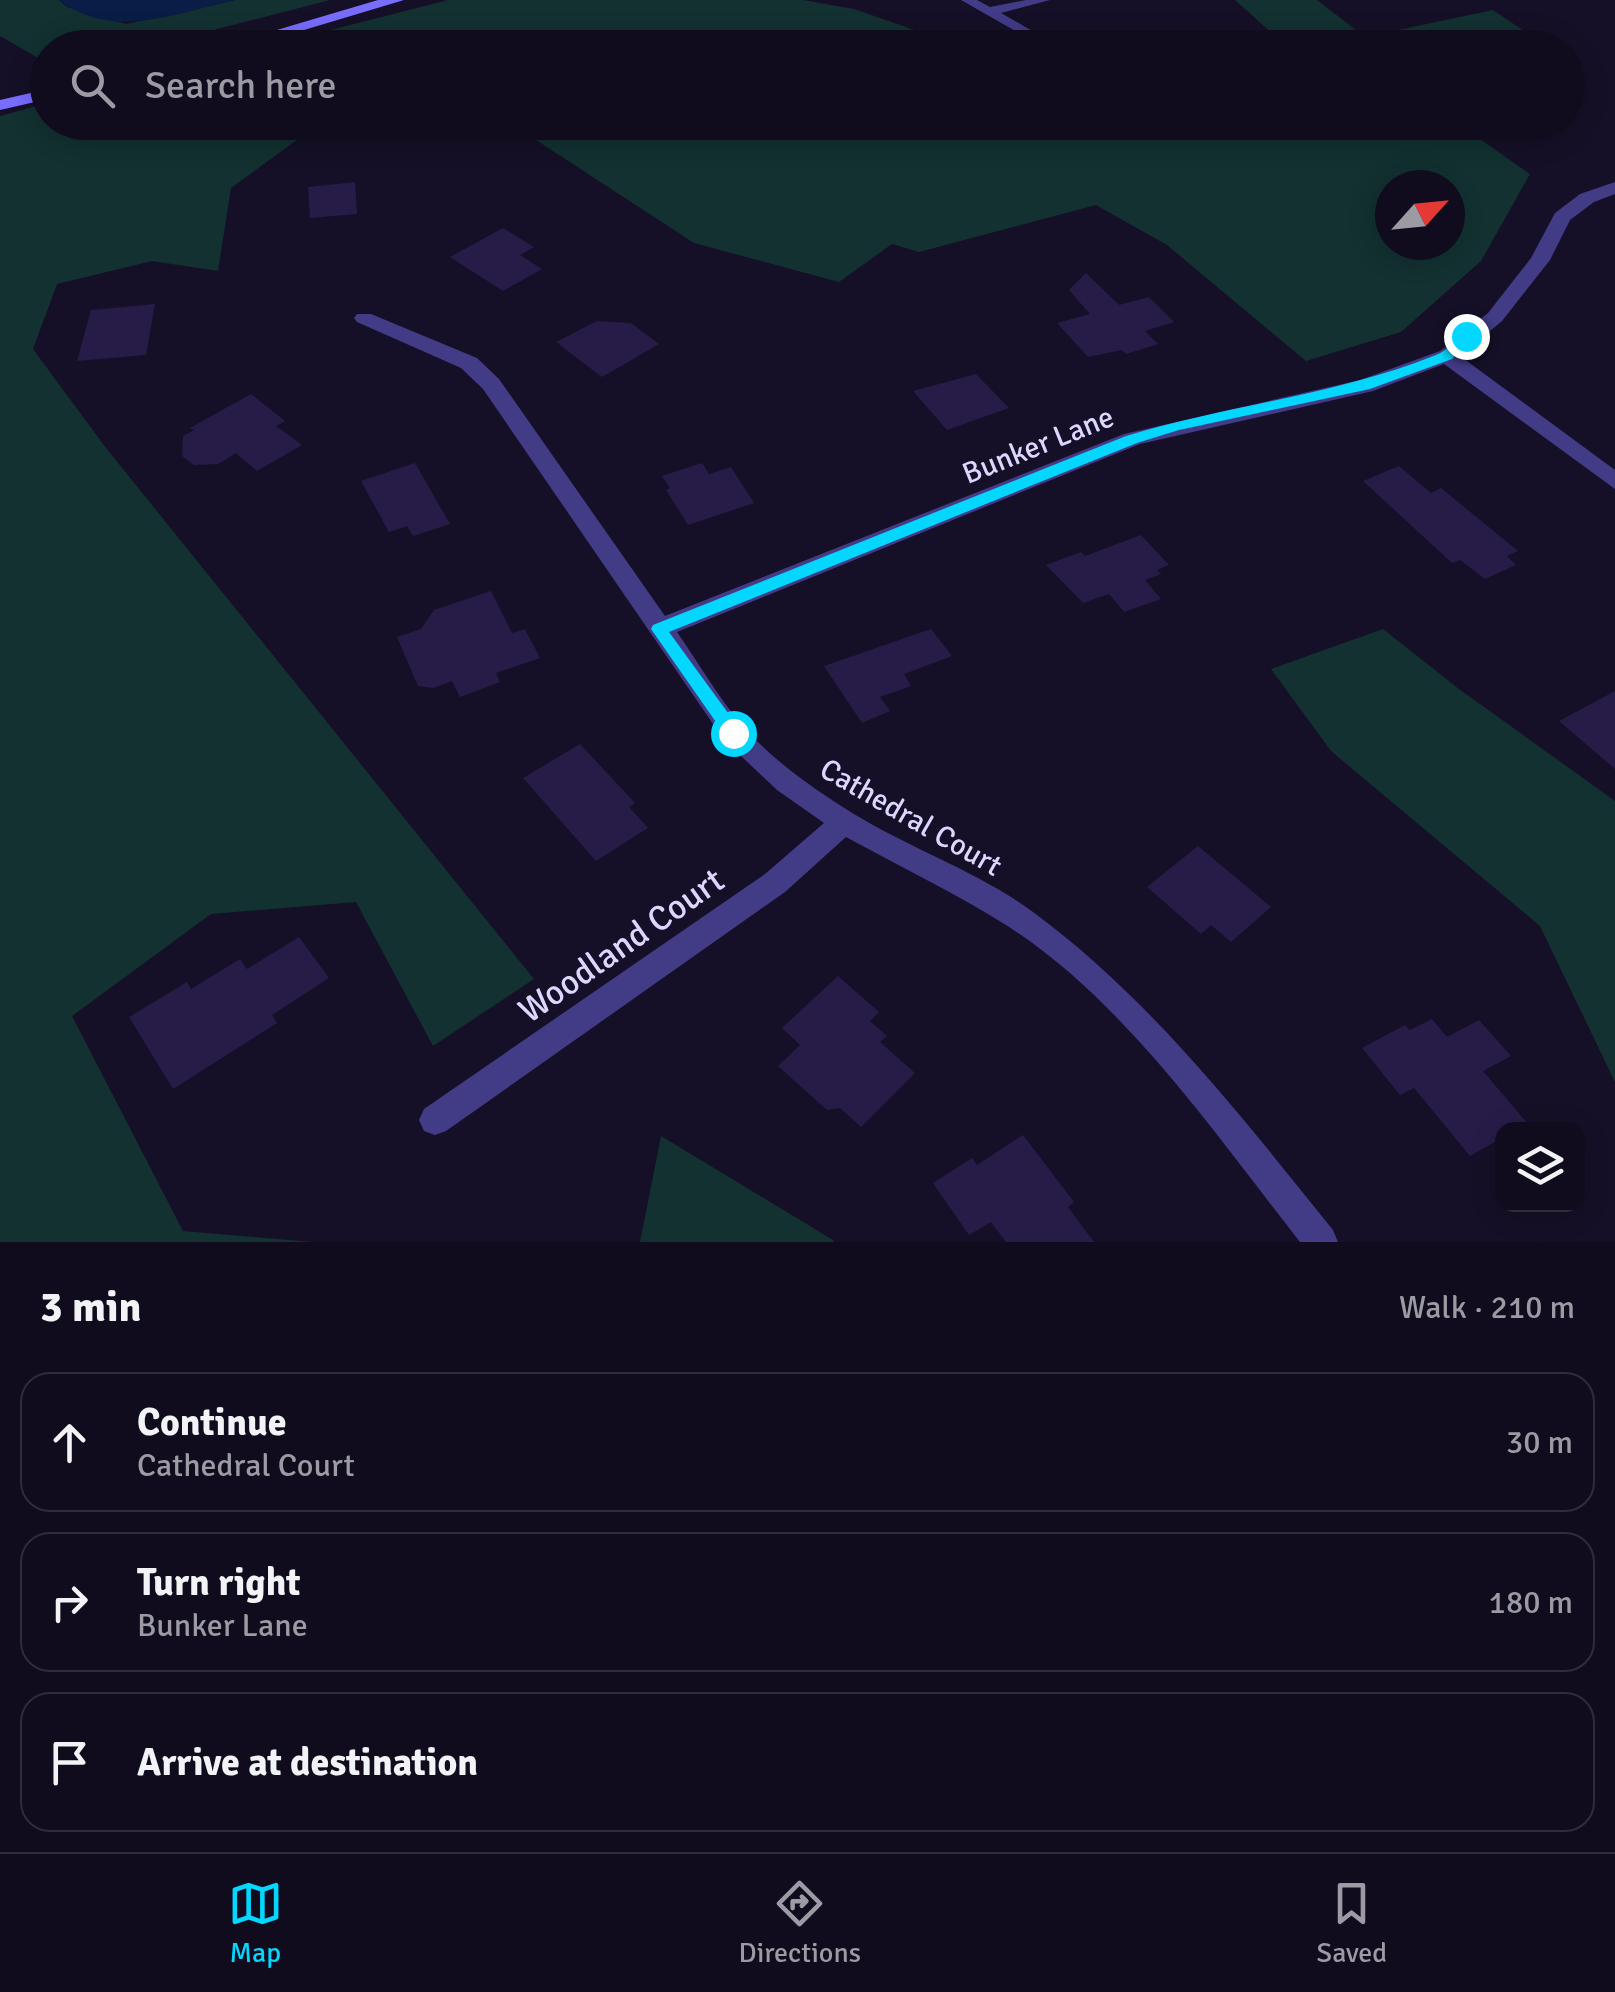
<!DOCTYPE html>
<html lang="en">
<head>
<meta charset="utf-8">
<style>
	:root { --surface:#100c1d; --page:#1e1a2a; --text:#f1f3f6; --muted:#9c9ba4; --line:#302c3b; --accent:#03d7fe }
	body { margin:0; font-family:Signika,sans-serif; background:var(--page); color:var(--text) }
	.controls { position:absolute; right:30px; bottom:30px; display:grid; overflow:hidden; border-radius:20px; box-shadow:0 5px 25px #0003 }
	.controls button { width:90px; height:90px; display:grid; place-items:center; padding:0; border:0; border-bottom:2px solid var(--line); background:var(--surface); color:var(--text); font:50px sans-serif }
	.compass { position:absolute; left:1375px; top:170px; width:90px; height:90px; border-radius:50%; background:var(--surface); box-shadow:0 5px 25px #0003; rotate:63deg }
	.stop { position:absolute; width:30px; height:30px; margin:-22px; border:8px solid #03d7fe; border-radius:50%; background:#fff }
	.stop.end { background:#03d7fe; border-color:#fff; box-shadow:0 2px 10px #0008 }
	.list { margin:0; padding:0; list-style:none }
	h2 { display:flex; justify-content:space-between; align-items:center; height:130px; margin:0; padding:0 40px; font-size:42px }
	h2 small { font-size:32px; font-weight:400; color:var(--muted) }
	.list li { display:grid; grid-template-columns:65px 1fr auto; gap:30px; align-items:center; box-sizing:border-box; height:140px; margin:0 20px 20px; padding:0 20px; border:2px solid var(--line); border-radius:30px }
	.list b { display:block; font-size:38px; white-space:nowrap }
	.list p { margin:0; font-size:32px; white-space:nowrap; color:var(--muted) }
	.list em { font-size:32px; font-style:normal; color:var(--muted) }
	.icon { flex:none; width:55px; height:55px; fill:none; stroke:currentColor; stroke-width:2; stroke-linecap:round; stroke-linejoin:round }
	.map { position:relative; flex:none; width:1615px; height:1242px; overflow:hidden }
	.search { position:absolute; background:var(--surface); box-shadow:0 5px 25px #0003; left:30px; right:30px; top:30px; height:110px; display:flex; align-items:center; gap:25px; box-sizing:border-box; padding:0 35px; border-radius:55px; color:var(--muted); font-size:38px }
	.sheet { height:610px; background:var(--surface) }
	nav { display:flex; justify-content:space-around; align-items:center; box-sizing:border-box; height:140px; border-top:2px solid var(--line); background:var(--surface); font-size:28px; color:var(--muted) }
	nav a { display:grid; justify-items:center; gap:5px }
	nav .on { color:var(--accent) }
	.map>svg:first-child { display:block }
	.green { fill:#133131; fill-rule:evenodd }
	.water { fill:#0a1d46 }
	.building { fill:#271c48 }
	.lines { fill:none; stroke-linecap:round; stroke-linejoin:round }
	.lane { fill:#423b86; fill-rule:evenodd }
	.street { fill:#423b86; fill-rule:evenodd }
	.secondary { fill:#796dff; fill-rule:evenodd }
	.route { fill:#03d7fe }
	.labels { text-anchor:middle; stroke-width:10; stroke-linejoin:round; paint-order:stroke }
	.street-label { font-size:30px; fill:#ddd6ff; stroke:#151027 }
	.near-street-label { font-size:35px; fill:#ddd6ff; stroke:#151027 }
</style>
</head>
<body>
<div class="map">
<svg width="1615" height="1242" viewBox="0 0 1615 1242">
	<rect width="100%" height="100%" fill="#151027"/>
	<path class="green" d="M 0,0 L 59,0 L 67,7 L 126,24 L 235,0 L 330,0 L 148,47 L 48,48 L 47,63 L 0,36 Z
		M 448,0 L 803,0 L 854,9 L 929,35 L 1052,47 L 260,48 Z
		M 1235,0 L 1317,0 L 1365,37 L 1493,10 L 1524,31 L 1459,47 L 1280,47 L 1283,43 Z
		M 47,103 L 48,122 L 320,123 L 231,188 L 218,271 L 152,261 L 57,284 L 33,349 L 106,448 L 534,979 L 433,1046 L 356,902 L 211,914 L 72,1016 L 183,1231 L 313,1242 L 0,1242 L 0,116 Z
		M 1457,123 L 1530,174 L 1481,261 L 1401,332 L 1306,361 L 1167,245 L 1096,205 L 919,252 L 892,244 L 839,282 L 694,243 L 510,123 ZM 1390,185 L 1450,185 L 1450,245 L 1390,245 Z
		M 1383,629 L 1459,689 L 1615,801 L 1615,1082 L 1540,926 L 1331,751 L 1271,669 Z
		M 661,1136 L 833,1240 L 834,1242 L 640,1242 Z"/>
	<path class="water" d="M 59,0 L 235,0 C 177,13 111,41 59,0 Z"/>
	<path class="building" d="M 355,182 L 357,214 L 310,218 L 308,187 Z
		M 503,228 L 534,247 L 520,255 L 542,269 L 503,291 L 450,257 Z
		M 1086,273 L 1119,305 L 1149,297 L 1174,322 L 1145,331 L 1158,344 L 1126,354 L 1122,350 L 1088,357 L 1057,323 L 1090,314 L 1069,290 Z
		M 155,304 L 146,355 L 77,361 L 91,310 Z
		M 597,321 L 631,323 L 659,344 L 602,377 L 556,342 Z
		M 976,374 L 1009,408 L 947,430 L 913,391 Z
		M 251,394 L 285,421 L 276,426 L 302,445 L 257,471 L 236,453 L 218,464 L 194,465 L 182,456 L 183,436 L 194,430 L 190,428 Z
		M 415,463 L 450,524 L 413,536 L 407,526 L 389,532 L 361,481 Z
		M 702,463 L 709,474 L 731,467 L 754,503 L 688,525 L 666,490 L 670,488 L 662,476 Z
		M 1399,466 L 1431,493 L 1441,488 L 1518,551 L 1507,556 L 1516,565 L 1485,579 L 1460,560 L 1452,563 L 1363,481 Z
		M 1141,535 L 1169,565 L 1157,570 L 1161,574 L 1145,580 L 1161,599 L 1124,612 L 1109,594 L 1083,603 L 1046,565 L 1081,552 L 1085,556 Z
		M 491,591 L 512,633 L 525,629 L 540,658 L 496,673 L 500,682 L 460,697 L 452,681 L 433,688 L 418,686 L 397,637 L 421,629 L 434,610 Z
		M 931,629 L 952,656 L 904,674 L 911,686 L 880,697 L 890,711 L 862,723 L 824,666 Z
		M 1615,691 L 1615,769 L 1559,721 Z
		M 580,744 L 635,803 L 629,807 L 648,828 L 596,861 L 523,778 Z
		M 1198,846 L 1271,907 L 1231,942 L 1211,925 L 1201,934 L 1147,887 Z
		M 299,937 L 329,978 L 272,1015 L 277,1023 L 173,1089 L 129,1017 L 187,982 L 191,989 L 240,959 L 247,969 Z
		M 838,976 L 879,1012 L 870,1021 L 887,1036 L 880,1042 L 915,1073 L 861,1127 L 840,1108 L 827,1110 L 778,1066 L 800,1045 L 782,1028 Z
		M 1432,1019 L 1447,1037 L 1479,1020 L 1511,1056 L 1483,1071 L 1528,1124 L 1518,1130 L 1502,1130 L 1502,1138 L 1470,1156 L 1414,1088 L 1400,1095 L 1362,1048 L 1405,1025 L 1410,1030 Z
		M 1023,1135 L 1074,1202 L 1068,1207 L 1094,1242 L 1006,1242 L 991,1222 L 969,1235 L 933,1183 L 972,1158 L 977,1165 Z"/>
	<g class="lines">
		<path class="lane" d="M 961,0 L 977,0 L 990,7 L 1026,0 L 1050,0 L 1001,13 L 1062,48 L 1045,48 Z"/>
		<path class="street" d="M 1615,182 L 1615,194 L 1594,202 L 1570,220 L 1550,260 L 1502,321 L 1460,356 L 1615,470 L 1615,489 L 1444,364 L 1373,391 L 1140,444 L 677,632 C 698,662 718,697 742,725 C 772,760 815,790 854,814 C 911,849 979,872 1033,912 C 1152,1000 1241,1116 1333,1230 L 1338,1242 L 1300,1242 C 1215,1134 1124,1000 1006,925 C 955,893 899,866 846,837 L 785,892 L 446,1131 L 435,1135 L 424,1131 L 419,1120 L 424,1109 L 765,874 L 824,823 L 777,790 L 724,740 L 483,389 L 461,368 L 357,322 L 354,318 L 357,314 L 371,314 L 477,358 L 499,379 L 665,616 L 1124,434 L 1360,380 L 1440,351 L 1488,313 L 1531,258 L 1555,213 L 1580,194 Z"/>
		<path class="secondary" d="M 378,0 L 404,0 L 244,48 L 216,48 Z
			M 48,89 L 48,99 L 0,110 L 0,100 Z"/>
	</g>
	<path class="route" d="M 1466,332 L 1473,336 L 1452,359 L 1370,389 L 1179,430 L 1137,443 L 669,632 L 739,728 L 739,738 L 727,738 L 651,629 L 653,625 L 1126,436 C 1229,405 1336,395 1436,355 C 1448,351 1455,338 1466,332 Z"/>
	<g class="labels">
		<g class="street-label">
			<text transform="translate(1038 445) rotate(-22)" y="10">Bunker Lane</text>
			<text transform="translate(911 817) rotate(30)" y="10">Cathedral Court</text>
		</g>
		<g class="near-street-label">
			<text transform="translate(621 945) rotate(-35)" y="12">Woodland Court</text>
		</g>
	</g>
</svg>
<div class="controls">
<button><svg class="icon" aria-label="layers" viewBox="0 0 24 24"><path d="M12 4l9 5-9 5-9-5zM3 14l9 5 9-5"/></svg></button>
</div>
<svg class="compass" viewBox="-18 -18 36 36"><path d="M0-13l5 13h-10z" fill="#e53935"/><path d="M0 13l5-13h-10z" fill="#9c9ba4"/></svg>
<div class="stop" style="left:733px;top:733px"></div>
<div class="stop end" style="left:1466px;top:336px"></div>
<div class="search"><svg class="icon" aria-label="search" viewBox="0 0 24 24"><circle cx="10" cy="10" r="6"/><path d="M15 15l6 6"/></svg>Search here</div>
</div>
<section class="sheet">
<h2>3 min<small>Walk · 210 m</small></h2>
<ul class="list">
<li><svg class="icon" aria-label="ahead" viewBox="0 0 24 24"><path d="M12 20V5M6 11l6-6 6 6"/></svg><div><b>Continue</b><p>Cathedral Court</p></div><em>30 m</em></li>
<li><svg class="icon" aria-label="right" viewBox="0 0 24 24"><path d="M7 20v-9h11M14 6l5 5-5 5"/></svg><div><b>Turn right</b><p>Bunker Lane</p></div><em>180 m</em></li>
<li><svg class="icon" aria-label="arrive" viewBox="0 0 24 24"><path d="M6 21V4h12l-3 4 3 4H6"/></svg><div><b>Arrive at destination</b></div></li>
</ul>
</section>
<nav>
<a class="on"><svg class="icon" aria-label="map" viewBox="0 0 24 24"><path d="M3 6l6-2 6 2 6-2v14l-6 2-6-2-6 2zM9 4v14M15 6v14"/></svg>Map</a>
<a><svg class="icon" aria-label="directions" viewBox="0 0 24 24"><path d="M12 3l9 9-9 9-9-9zM9 14v-3h6M13 9l2 2-2 2"/></svg>Directions</a>
<a><svg class="icon" aria-label="saved" viewBox="0 0 24 24"><path d="M7 4h10v16l-5-4-5 4z"/></svg>Saved</a>
</nav>
</body>
</html>
